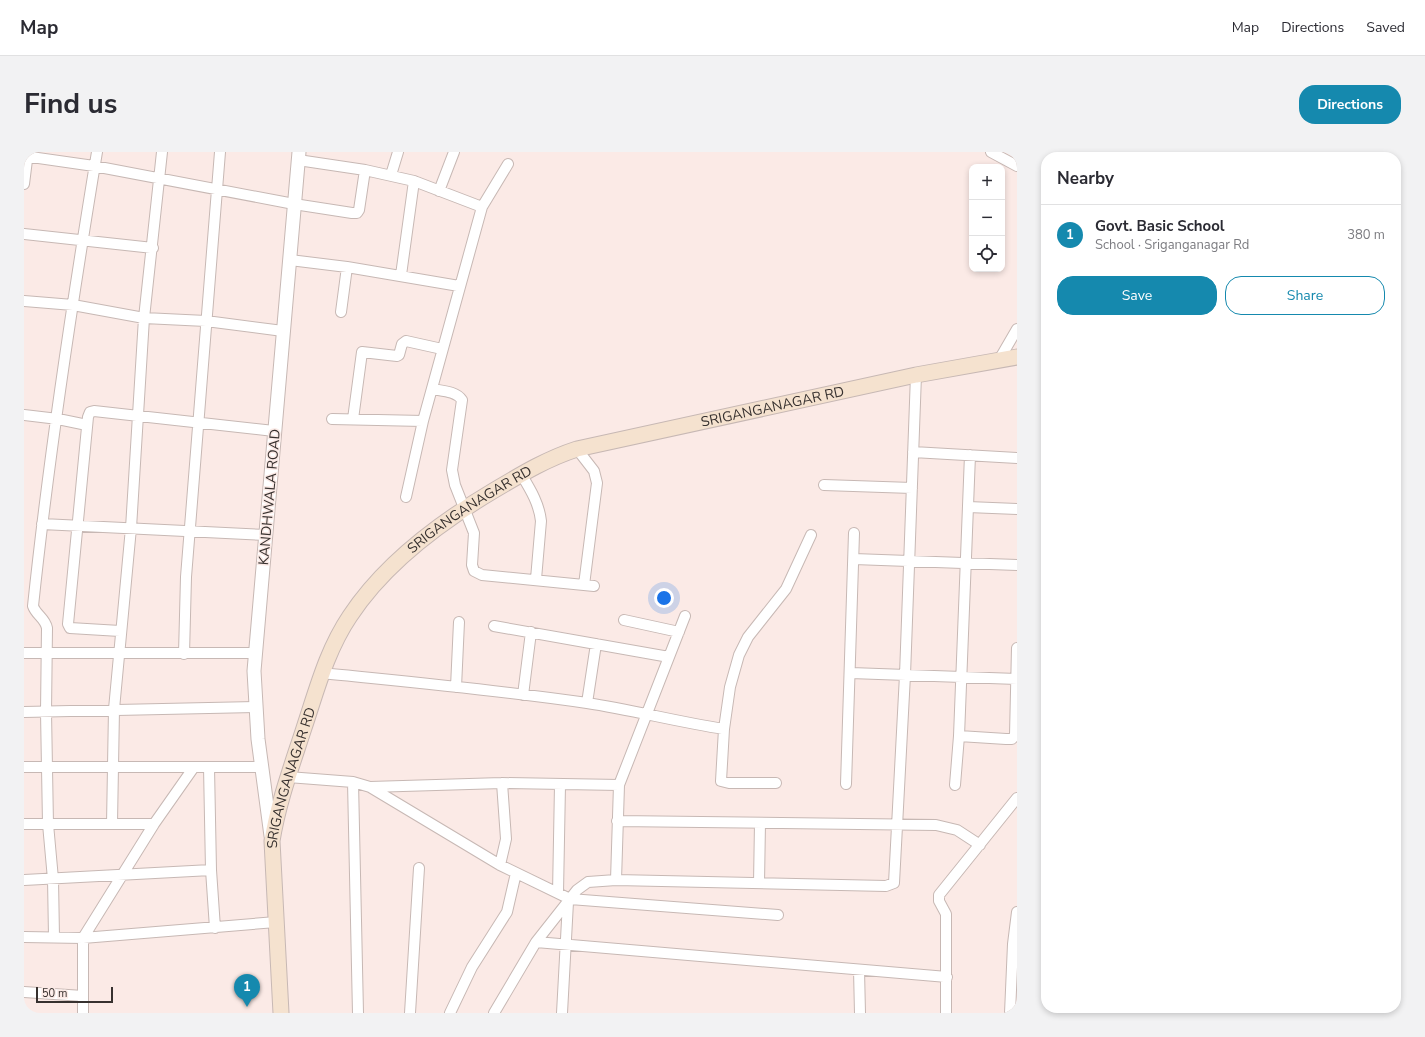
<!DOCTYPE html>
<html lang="en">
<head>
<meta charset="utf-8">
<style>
	:root { --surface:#fff; --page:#f2f2f3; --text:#2b2b33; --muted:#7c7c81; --line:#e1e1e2; --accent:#1589ae }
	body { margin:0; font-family:"Nunito Sans",sans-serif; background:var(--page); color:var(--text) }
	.controls { position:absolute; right:12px; top:12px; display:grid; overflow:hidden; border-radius:8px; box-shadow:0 2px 6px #0003 }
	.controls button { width:36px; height:36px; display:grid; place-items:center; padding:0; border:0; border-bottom:1px solid var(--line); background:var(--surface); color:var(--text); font:20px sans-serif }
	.scale { position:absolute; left:12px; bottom:10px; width:77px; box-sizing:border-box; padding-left:4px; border:2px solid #37312f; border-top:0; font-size:11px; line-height:14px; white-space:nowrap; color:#37312f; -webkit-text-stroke:3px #fbeae6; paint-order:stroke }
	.you { position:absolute; left:640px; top:446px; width:14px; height:14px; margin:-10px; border:3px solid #fff; border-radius:50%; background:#1a73e8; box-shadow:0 0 0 6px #1a73e833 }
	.badge { display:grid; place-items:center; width:26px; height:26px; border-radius:50%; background:var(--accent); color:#fff; font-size:13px; font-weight:700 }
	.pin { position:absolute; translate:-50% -33px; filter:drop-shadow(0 1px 2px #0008) }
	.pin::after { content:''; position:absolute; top:21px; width:14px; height:12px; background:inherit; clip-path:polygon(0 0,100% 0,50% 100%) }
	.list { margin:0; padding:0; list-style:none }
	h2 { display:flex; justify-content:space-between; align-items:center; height:52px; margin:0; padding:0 16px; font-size:17px }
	h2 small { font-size:13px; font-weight:400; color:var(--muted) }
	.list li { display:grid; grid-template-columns:26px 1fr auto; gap:12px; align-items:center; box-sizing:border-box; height:60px; padding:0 16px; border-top:1px solid var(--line) }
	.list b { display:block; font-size:15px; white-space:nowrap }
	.list p { margin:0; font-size:13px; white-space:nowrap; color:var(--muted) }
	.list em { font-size:13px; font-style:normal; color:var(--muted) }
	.actions { display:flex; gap:8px; padding:12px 16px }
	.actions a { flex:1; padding:9px 0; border:1px solid var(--accent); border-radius:16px; text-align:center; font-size:14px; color:var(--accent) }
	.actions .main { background:var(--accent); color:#fff }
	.icon { flex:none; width:22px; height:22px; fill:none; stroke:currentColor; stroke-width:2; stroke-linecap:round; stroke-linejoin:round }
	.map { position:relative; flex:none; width:993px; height:861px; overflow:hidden; border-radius:16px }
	header { display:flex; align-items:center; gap:24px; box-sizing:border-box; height:56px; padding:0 20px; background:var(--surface); border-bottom:1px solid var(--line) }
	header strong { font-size:19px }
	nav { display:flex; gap:22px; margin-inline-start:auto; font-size:14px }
	.intro { display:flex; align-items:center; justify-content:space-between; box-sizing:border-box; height:96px; padding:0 24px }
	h1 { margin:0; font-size:28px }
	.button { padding:10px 18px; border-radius:16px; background:var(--accent); color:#fff; font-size:14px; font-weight:700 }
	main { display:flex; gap:24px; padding:0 24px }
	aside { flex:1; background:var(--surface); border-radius:16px; box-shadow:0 2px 6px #0003 }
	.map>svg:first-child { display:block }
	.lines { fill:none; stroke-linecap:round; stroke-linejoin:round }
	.minor-casing { stroke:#c7b8b4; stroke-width:12 }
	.tertiary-casing { stroke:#c7b8b4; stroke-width:15 }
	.secondary-casing { stroke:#c7b8b4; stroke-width:17 }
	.minor { stroke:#fff; stroke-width:10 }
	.tertiary { stroke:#fff; stroke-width:13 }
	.secondary { stroke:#f5e2cf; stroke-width:15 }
	.labels { text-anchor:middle; stroke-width:3; stroke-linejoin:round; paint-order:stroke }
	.street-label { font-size:14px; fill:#37312f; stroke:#fbeae6 }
</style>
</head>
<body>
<header>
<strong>Map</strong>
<nav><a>Map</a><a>Directions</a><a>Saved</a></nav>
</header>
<div class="intro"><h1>Find us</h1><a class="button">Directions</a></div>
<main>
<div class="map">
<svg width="993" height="861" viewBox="0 0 993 861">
	<rect width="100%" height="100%" fill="#fbeae6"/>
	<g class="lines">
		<g class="minor-casing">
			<path id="minor" d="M 967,0 L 993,14
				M 0,4 L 70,14 L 270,52 L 328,61 L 333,61 L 335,58 L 341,18
				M 274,8 L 341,18 L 390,29 L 458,55
				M 367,23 L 374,0
				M 0,32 L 4,0
				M 415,39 L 430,0
				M 0,82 L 129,96
				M 266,108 L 323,115 L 435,134
				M 377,123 L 390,29
				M 0,149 L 49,153 L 120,166 L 182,169 L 259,179
				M 317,160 L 323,115
				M 975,208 L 993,177
				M 408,237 C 418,239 432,239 438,248 L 428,318 L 431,333 L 450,381 L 448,413 L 450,419 L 458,423 L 570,434
				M 0,263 L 34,267 L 63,273
				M 308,267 L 399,269
				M 329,267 L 338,200 L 373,204 L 375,203 L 378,192 L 382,189 L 418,197
				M 553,297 L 570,319 L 573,331 L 560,433
				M 889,300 L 993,306
				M 497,322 C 506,337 515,351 517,369 L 512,427
				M 800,333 L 888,336
				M 382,345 L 399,269 L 458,55 L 484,12
				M 944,355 L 993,357
				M 18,372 L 242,383
				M 830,407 L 993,413
				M 600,468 L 655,480
				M 470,474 L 645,505
				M 96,479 L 46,476 L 44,472 L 64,265 L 66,260 L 70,259 L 250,279
				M 0,501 L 231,501
				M 160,502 L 162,425 L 196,0
				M 298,521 C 386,530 475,538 563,551 C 609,558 654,570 700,577
				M 827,521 L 993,527
				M 432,535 L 435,470
				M 499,543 L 507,480
				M 563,551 L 572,492
				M 0,560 L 231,555
				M 935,584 L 982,587 L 988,587 L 991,583 L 993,496
				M 0,615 L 237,615
				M 185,615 L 187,718 L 191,776
				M 264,625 L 329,630 L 346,635 L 478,631 L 595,633 L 661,464
				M 329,630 L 334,861
				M 752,631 L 705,631 L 697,629 L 700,577 L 706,535 L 715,503 L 724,485 L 762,437 L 787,383
				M 822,632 L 830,381
				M 931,633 L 935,584 L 946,303
				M 346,635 L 476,713 L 546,747 L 754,763
				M 593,669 L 912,673 L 933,678 L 956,693
				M 0,672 L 130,672
				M 88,672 L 90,557 L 107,376 L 120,166 L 138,0
				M 476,713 L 482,687 L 478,631
				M 0,728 L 187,718
				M 592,728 L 862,734 L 870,731 L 881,523 L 892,223
				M 735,731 L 736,671
				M 534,741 L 536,633
				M 0,785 L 59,786 L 252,770
				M 30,785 L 29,727 L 24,672 L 22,560 L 23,476 C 21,466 12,463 9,454 C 25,302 48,151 73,0
				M 512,790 L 923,825
				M 835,818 L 836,861
				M 0,840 L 59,844
				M 59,861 L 59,786 L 130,672 L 170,615
				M 386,861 L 395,716
				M 426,861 L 448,815 L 483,760 L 492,721
				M 470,861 L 512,790 L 553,738 L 564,730 L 592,728 L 595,633
				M 538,861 L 544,750
				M 922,861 L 922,762 L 915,749 L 915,743 L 993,646
				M 986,861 L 989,792 L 993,760"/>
		</g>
		<g class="tertiary-casing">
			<path id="tertiary" d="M 247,684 L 234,587 L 230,519 L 275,0"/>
		</g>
		<g class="secondary-casing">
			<g id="secondary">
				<path id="s1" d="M 257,861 L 248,689 C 254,651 268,613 280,576 C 293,537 303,498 326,464 C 361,411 415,371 469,339 C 496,323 522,307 553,297 L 892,223 L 993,205"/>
			</g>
		</g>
		<use href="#minor" class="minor"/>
		<use href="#tertiary" class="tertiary"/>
		<use href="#secondary" class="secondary"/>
	</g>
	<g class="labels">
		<g class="street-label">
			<text dy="5" stroke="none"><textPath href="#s1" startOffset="897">SRIGANGANAGAR RD</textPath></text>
			<text transform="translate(245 345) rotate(-85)" y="5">KANDHWALA ROAD</text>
			<text dy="5" stroke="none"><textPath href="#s1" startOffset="573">SRIGANGANAGAR RD</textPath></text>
			<text dy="5" stroke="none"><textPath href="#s1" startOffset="238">SRIGANGANAGAR RD</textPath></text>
		</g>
	</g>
</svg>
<div class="controls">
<button>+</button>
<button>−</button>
<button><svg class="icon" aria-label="locate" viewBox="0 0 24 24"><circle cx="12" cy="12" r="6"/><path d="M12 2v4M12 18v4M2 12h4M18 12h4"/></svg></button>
</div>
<div class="scale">50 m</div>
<div class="you"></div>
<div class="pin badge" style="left:223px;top:855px">1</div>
</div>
<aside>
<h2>Nearby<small></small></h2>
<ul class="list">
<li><span class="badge">1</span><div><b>Govt. Basic School</b><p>School · Sriganganagar Rd</p></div><em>380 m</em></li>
</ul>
<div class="actions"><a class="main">Save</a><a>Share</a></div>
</aside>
</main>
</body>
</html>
